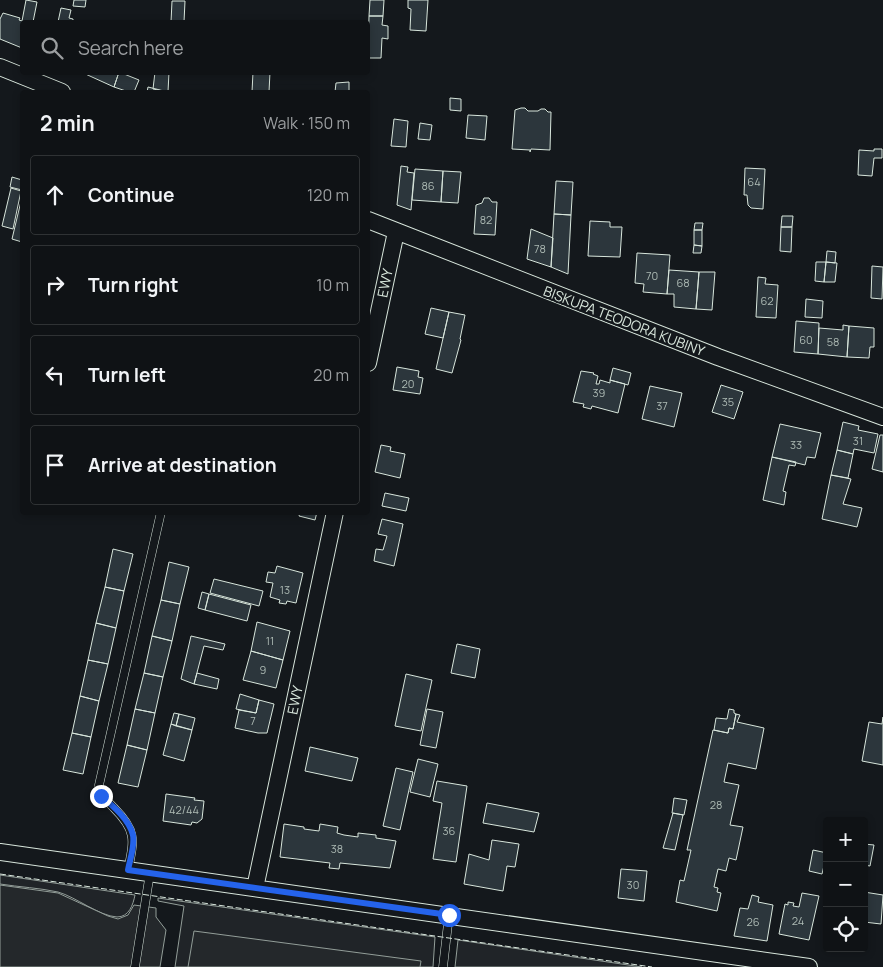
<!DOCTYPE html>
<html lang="en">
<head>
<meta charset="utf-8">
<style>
	:root { --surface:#0f1215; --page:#1d2022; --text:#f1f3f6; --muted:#9b9ea0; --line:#2f3234 }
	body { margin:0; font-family:Manrope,sans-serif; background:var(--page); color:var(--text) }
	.controls { position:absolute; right:15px; bottom:15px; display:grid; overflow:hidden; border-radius:5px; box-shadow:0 2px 8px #0003 }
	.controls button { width:45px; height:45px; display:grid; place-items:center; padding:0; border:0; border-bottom:1px solid var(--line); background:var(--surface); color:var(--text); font:25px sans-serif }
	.stop { position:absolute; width:15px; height:15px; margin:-11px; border:4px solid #2563eb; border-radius:50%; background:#fff }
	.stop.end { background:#2563eb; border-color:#fff; box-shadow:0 1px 5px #0008 }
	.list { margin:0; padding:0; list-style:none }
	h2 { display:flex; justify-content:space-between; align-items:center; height:65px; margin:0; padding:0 20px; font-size:21px }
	h2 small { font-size:16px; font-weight:400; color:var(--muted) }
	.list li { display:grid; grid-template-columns:32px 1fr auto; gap:15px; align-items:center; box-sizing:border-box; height:80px; margin:0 10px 10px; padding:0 10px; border:1px solid var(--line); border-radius:5px }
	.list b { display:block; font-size:19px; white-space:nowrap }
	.list em { font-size:16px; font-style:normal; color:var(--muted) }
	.icon { flex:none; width:28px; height:28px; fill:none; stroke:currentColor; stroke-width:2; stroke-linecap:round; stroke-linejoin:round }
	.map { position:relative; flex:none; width:883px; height:967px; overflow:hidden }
	.search { position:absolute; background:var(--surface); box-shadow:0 2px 8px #0003; left:20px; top:20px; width:350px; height:55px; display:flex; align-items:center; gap:12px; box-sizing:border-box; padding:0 18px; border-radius:5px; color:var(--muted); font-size:19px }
	.panel { position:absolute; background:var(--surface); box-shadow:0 2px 8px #0003; left:20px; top:90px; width:350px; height:425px; border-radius:5px }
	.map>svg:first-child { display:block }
	.green { fill:#202428; stroke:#939e99 }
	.parking { fill:#24282b; stroke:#939e99 }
	.building { fill:#2c363c; stroke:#d8e6dc }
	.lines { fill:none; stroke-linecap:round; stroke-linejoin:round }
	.lane-casing { stroke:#d8e6dc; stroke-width:9 }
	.street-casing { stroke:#d8e6dc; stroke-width:18 }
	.lane { stroke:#14181c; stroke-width:8 }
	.street { stroke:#14181c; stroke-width:16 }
	.fence { stroke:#d8e6dc; stroke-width:1; stroke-dasharray:6 2.5; stroke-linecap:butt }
	.route { stroke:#2563eb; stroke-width:6 }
	.labels { text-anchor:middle; stroke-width:4; stroke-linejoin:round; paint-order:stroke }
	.number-label { font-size:11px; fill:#adbab4 }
	.street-label { font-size:14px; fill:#d8e6dc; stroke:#14181c }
</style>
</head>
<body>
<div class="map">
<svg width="883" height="967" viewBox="0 0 883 967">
	<rect width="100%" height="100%" fill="#14181c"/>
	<path class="green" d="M 0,875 L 135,895 C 133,905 129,917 117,917 C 99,916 76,897 58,892 C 40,888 19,887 0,884 Z
		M 158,898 L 435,937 L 433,967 L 175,967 L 184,906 L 158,901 Z
		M 458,940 L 642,967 L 455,967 Z"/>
	<path class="parking" d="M 0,885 L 58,893 L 108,916 L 118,919 L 128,915 L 134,905 L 156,908 L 156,917 L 166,930 L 160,967 L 0,967 Z
		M 194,931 L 421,961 L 420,967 L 188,967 Z"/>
	<path class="building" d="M 26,0 L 37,2 L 33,22 L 22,22 L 22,48 L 0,39 L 0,19 L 3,13 L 20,18 L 19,20 L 22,21 Z
		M 74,0 L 86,0 L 85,7 L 73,6 Z
		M 370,0 L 384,0 L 383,16 L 369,16 Z
		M 408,0 L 428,0 L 426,31 L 410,30 L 411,9 L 408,8 Z
		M 172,1 L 185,1 L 184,22 L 171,22 Z
		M 61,8 L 71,10 L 69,18 L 73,19 L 73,22 L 58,22 Z
		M 369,16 L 383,16 L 382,25 L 388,26 L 388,39 L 382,38 L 381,58 L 368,58 Z
		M 81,72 L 119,72 L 114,87 Z
		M 119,72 L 139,80 L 134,92 L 129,92 L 114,87 Z
		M 155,72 L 169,72 L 168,92 L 153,89 Z
		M 253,72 L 270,72 L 269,92 L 252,92 Z
		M 349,82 L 349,92 L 335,92 L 336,83 Z
		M 148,87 L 168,92 L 147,92 Z
		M 450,98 L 461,99 L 461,111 L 450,110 Z
		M 521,108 L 525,108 L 528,111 L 538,111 L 541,109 L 545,109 L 548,112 L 551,112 L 550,150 L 531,149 L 530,152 L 530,150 L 512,149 L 515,110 Z
		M 468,115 L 487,116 L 485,140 L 466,138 Z
		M 394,119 L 408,121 L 406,147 L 391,146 Z
		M 420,123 L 432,125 L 430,140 L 418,139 Z
		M 874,149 L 882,149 L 882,158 L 874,158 L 872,176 L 858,175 L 859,150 L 874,151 Z
		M 401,166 L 408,167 L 407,172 L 414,173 L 411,210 L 397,205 Z
		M 745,168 L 765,169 L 763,209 L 751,208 L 748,205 L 747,195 L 744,195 Z
		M 415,169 L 443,171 L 441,202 L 412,200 Z
		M 443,171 L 461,172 L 458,203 L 441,202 Z
		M 12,177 L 22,180 L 22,190 L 10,187 Z
		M 556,181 L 573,182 L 571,215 L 554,214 Z
		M 11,188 L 21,191 L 13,229 L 2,226 Z
		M 22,197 L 22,242 L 12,239 Z
		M 484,198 L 489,198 L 492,202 L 497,202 L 495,235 L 474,234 L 476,205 L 482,203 Z
		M 554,214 L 571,215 L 568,274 L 551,267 Z
		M 782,216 L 793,216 L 792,227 L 781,227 Z
		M 590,221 L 610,222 L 610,227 L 622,227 L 620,257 L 588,256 Z
		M 695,223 L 703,223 L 702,230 L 694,230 Z
		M 781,227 L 792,227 L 791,252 L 780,251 Z
		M 531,229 L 553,238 L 551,267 L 527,259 Z
		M 694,230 L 702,230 L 702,246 L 694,245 Z
		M 694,245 L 702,246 L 701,253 L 693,253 Z
		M 827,251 L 836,252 L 835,263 L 826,262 Z
		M 637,253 L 670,255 L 667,294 L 643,292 L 644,284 L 635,283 Z
		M 816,262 L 826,262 L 824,282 L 815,281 Z
		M 826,262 L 837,263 L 835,282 L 824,282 Z
		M 872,266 L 883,267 L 882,299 L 871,298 Z
		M 669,270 L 699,272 L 696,309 L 674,307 L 674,294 L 667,294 Z
		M 699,272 L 715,272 L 712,310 L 696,309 Z
		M 758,277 L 766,278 L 765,284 L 778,285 L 776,318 L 756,317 Z
		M 806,299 L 823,301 L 822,318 L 805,317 Z
		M 431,308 L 449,312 L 443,338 L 425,334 Z
		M 449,312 L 465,315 L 460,339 L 461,340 L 452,373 L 436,369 Z
		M 796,321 L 819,323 L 818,354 L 794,352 Z
		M 843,325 L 849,326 L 847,357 L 818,354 L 819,328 L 843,330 Z
		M 849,326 L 874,328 L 874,347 L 870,347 L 869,358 L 847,357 Z
		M 397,367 L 419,371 L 418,377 L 423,378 L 420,394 L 393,390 Z
		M 613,368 L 631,373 L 628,385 L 610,380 Z
		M 581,371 L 594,373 L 593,374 L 598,376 L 596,384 L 599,384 L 600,380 L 610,383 L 610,380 L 625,384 L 618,413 L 592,406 L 591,409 L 583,407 L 584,404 L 573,402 Z
		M 721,385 L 743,392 L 734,419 L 712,412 Z
		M 650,386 L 682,393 L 674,427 L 642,419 Z
		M 843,422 L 859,426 L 858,430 L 878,434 L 874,453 L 854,449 L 853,454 L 837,450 Z
		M 780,424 L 821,433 L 815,458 L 807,457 L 805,465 L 772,457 Z
		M 880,435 L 883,435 L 883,472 L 872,469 Z
		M 381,445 L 391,447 L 390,451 L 405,454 L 400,478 L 375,472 Z
		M 837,450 L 853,454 L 848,478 L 831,475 Z
		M 772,457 L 796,462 L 795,466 L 789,465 L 783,491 L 786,492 L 784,505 L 763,500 Z
		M 831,475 L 851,479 L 843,504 L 862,508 L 857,527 L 822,519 Z
		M 385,493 L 409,498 L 406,511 L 382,506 Z
		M 300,512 L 317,512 L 315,520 L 299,516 Z
		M 382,519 L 403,524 L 394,566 L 374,561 L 376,549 L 383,550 L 387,536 L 378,534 Z
		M 113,549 L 133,554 L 124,591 L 105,587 Z
		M 169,562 L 189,567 L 180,604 L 161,600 Z
		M 277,566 L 303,573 L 296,603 L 287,601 L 286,604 L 279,603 L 280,600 L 270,597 L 273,583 L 266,582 L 268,572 L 275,573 Z
		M 214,579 L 263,591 L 259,606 L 210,593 Z
		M 105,587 L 124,591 L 116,628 L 96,623 Z
		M 202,592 L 209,594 L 205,610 L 198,608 Z
		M 209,594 L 251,605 L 247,621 L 205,610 Z
		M 161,600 L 180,604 L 172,641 L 152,636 Z
		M 257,622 L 290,631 L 283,660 L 251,651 Z
		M 96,623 L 116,628 L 108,664 L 88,660 Z
		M 152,636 L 172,641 L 163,677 L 144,673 Z
		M 191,636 L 225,644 L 223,650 L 204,646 L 194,684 L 181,679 Z
		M 457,644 L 480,649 L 475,678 L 451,673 Z
		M 251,651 L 283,660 L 276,688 L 243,680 Z
		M 88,660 L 108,664 L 99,701 L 80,696 Z
		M 144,673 L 163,677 L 155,713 L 135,709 Z
		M 197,673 L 219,679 L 217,689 L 194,684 Z
		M 406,674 L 432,680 L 421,731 L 395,726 Z
		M 240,694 L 259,700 L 256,713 L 236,709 Z
		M 80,696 L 99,701 L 91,737 L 72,733 Z
		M 259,700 L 274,704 L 267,733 L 258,733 L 235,728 L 239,710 L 256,713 Z
		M 135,709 L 155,713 L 147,750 L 127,745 Z
		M 427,709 L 443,712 L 436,748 L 420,745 Z
		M 729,709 L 734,710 L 734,713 L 736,714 L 733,729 L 729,728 L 728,733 L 714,730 L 716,718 L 727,719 Z
		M 174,713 L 179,714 L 176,726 L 171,724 Z
		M 179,714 L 195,718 L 192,730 L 176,726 Z
		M 736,714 L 740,715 L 737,722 L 764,728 L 756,769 L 728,763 L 724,782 L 739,785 L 730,825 L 743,827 L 736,860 L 729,858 L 726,871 L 718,869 L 714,887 L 718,888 L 717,892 L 721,893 L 717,911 L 676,902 L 680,880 L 684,881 L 691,850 L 687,850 L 713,730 L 728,733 L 729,728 L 733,729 Z
		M 883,717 L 883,765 L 862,761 L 869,722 L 882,724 Z
		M 171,724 L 192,730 L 184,761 L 163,755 Z
		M 72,733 L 91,737 L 83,774 L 63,770 Z
		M 127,745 L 147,750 L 138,787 L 118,783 Z
		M 310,747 L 358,758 L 352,781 L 305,771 Z
		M 418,759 L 438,764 L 430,797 L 410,792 Z
		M 396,768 L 413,772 L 400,830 L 383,826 Z
		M 437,781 L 467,786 L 456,862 L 433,859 L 442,803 L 433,801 Z
		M 166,794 L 195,798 L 194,800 L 204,801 L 202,819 L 197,823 L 192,822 L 191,825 L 163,821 Z
		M 674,798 L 687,800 L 684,815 L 672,813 Z
		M 487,803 L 539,813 L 534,832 L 483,823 Z
		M 673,813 L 683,815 L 675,850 L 663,848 Z
		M 284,824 L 304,827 L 304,829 L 319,831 L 320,824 L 338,827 L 337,833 L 344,835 L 358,837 L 358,833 L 376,835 L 376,838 L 396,841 L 390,868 L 340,863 L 339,869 L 329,868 L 330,863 L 280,857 Z
		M 492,840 L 519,844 L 515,867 L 507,866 L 503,891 L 464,884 L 469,854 L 489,860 Z
		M 864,844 L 874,845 L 870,866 L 864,865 Z
		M 813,850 L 827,853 L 822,874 L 809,871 Z
		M 621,869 L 647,871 L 644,901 L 618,898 Z
		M 864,892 L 883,895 L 881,924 L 864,922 Z
		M 802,893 L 819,896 L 809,940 L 779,934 L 785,904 L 788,905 L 788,902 L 794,903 L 793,906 L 799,907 Z
		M 752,895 L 759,897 L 758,902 L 773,905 L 767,941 L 734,936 L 740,908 L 748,909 Z"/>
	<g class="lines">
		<g class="lane-casing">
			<path id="lane" d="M 128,870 C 134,840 137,831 114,808 C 105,798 101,799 99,785 L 161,512
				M 135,967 L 150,873
				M 443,967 L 449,915"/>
		</g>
		<g class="street-casing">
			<path id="street" d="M 0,67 L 62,92
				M 368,220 L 718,357 L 883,417
				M 368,363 L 396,232
				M 0,852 L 809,967
				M 255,888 L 335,512"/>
		</g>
		<use href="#lane" class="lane"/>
		<use href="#street" class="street"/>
		<path class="fence" d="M 0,874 L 652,967"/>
	</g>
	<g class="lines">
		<path class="route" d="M 101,796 C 113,806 129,819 133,835 C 135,846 130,859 128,870 L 449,915"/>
	</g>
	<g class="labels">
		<g class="number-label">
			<text x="754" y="186">64</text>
			<text x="428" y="190">86</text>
			<text x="486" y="224">82</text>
			<text x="540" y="253">78</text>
			<text x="652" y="280">70</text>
			<text x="683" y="287">68</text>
			<text x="767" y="305">62</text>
			<text x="806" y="344">60</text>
			<text x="833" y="346">58</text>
			<text x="408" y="388">20</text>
			<text x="599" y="397">39</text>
			<text x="728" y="406">35</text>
			<text x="662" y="410">37</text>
			<text x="858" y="445">31</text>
			<text x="796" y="449">33</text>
			<text x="285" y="594">13</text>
			<text x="270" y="645">11</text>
			<text x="263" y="674">9</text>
			<text x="253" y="725">7</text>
			<text x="716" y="809">28</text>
			<text x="184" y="814">42/44</text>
			<text x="449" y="835">36</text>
			<text x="337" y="853">38</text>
			<text x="633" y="889">30</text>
			<text x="798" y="925">24</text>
			<text x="753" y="926">26</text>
		</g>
		<g class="street-label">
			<text transform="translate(385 283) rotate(-78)" y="5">EWY</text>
			<text transform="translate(624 321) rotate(21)" y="5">BISKUPA TEODORA KUBINY</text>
			<text transform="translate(295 700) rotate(-78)" y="5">EWY</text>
		</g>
	</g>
</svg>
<div class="controls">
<button>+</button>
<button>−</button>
<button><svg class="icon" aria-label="locate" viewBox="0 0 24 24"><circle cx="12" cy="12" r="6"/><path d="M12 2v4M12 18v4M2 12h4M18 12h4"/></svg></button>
</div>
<div class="stop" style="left:449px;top:915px"></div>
<div class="stop end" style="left:101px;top:796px"></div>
<div class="search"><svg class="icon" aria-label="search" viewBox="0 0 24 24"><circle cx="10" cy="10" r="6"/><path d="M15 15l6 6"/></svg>Search here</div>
<section class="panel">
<h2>2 min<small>Walk · 150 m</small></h2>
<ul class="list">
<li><svg class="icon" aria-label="ahead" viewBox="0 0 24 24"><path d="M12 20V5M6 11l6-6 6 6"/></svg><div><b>Continue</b></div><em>120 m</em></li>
<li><svg class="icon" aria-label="right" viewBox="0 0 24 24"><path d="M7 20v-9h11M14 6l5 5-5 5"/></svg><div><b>Turn right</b></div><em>10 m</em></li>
<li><svg class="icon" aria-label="left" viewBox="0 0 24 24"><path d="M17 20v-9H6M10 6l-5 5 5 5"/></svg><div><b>Turn left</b></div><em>20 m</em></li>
<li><svg class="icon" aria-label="arrive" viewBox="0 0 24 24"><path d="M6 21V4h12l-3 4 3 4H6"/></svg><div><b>Arrive at destination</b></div></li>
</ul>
</section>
</div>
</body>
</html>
